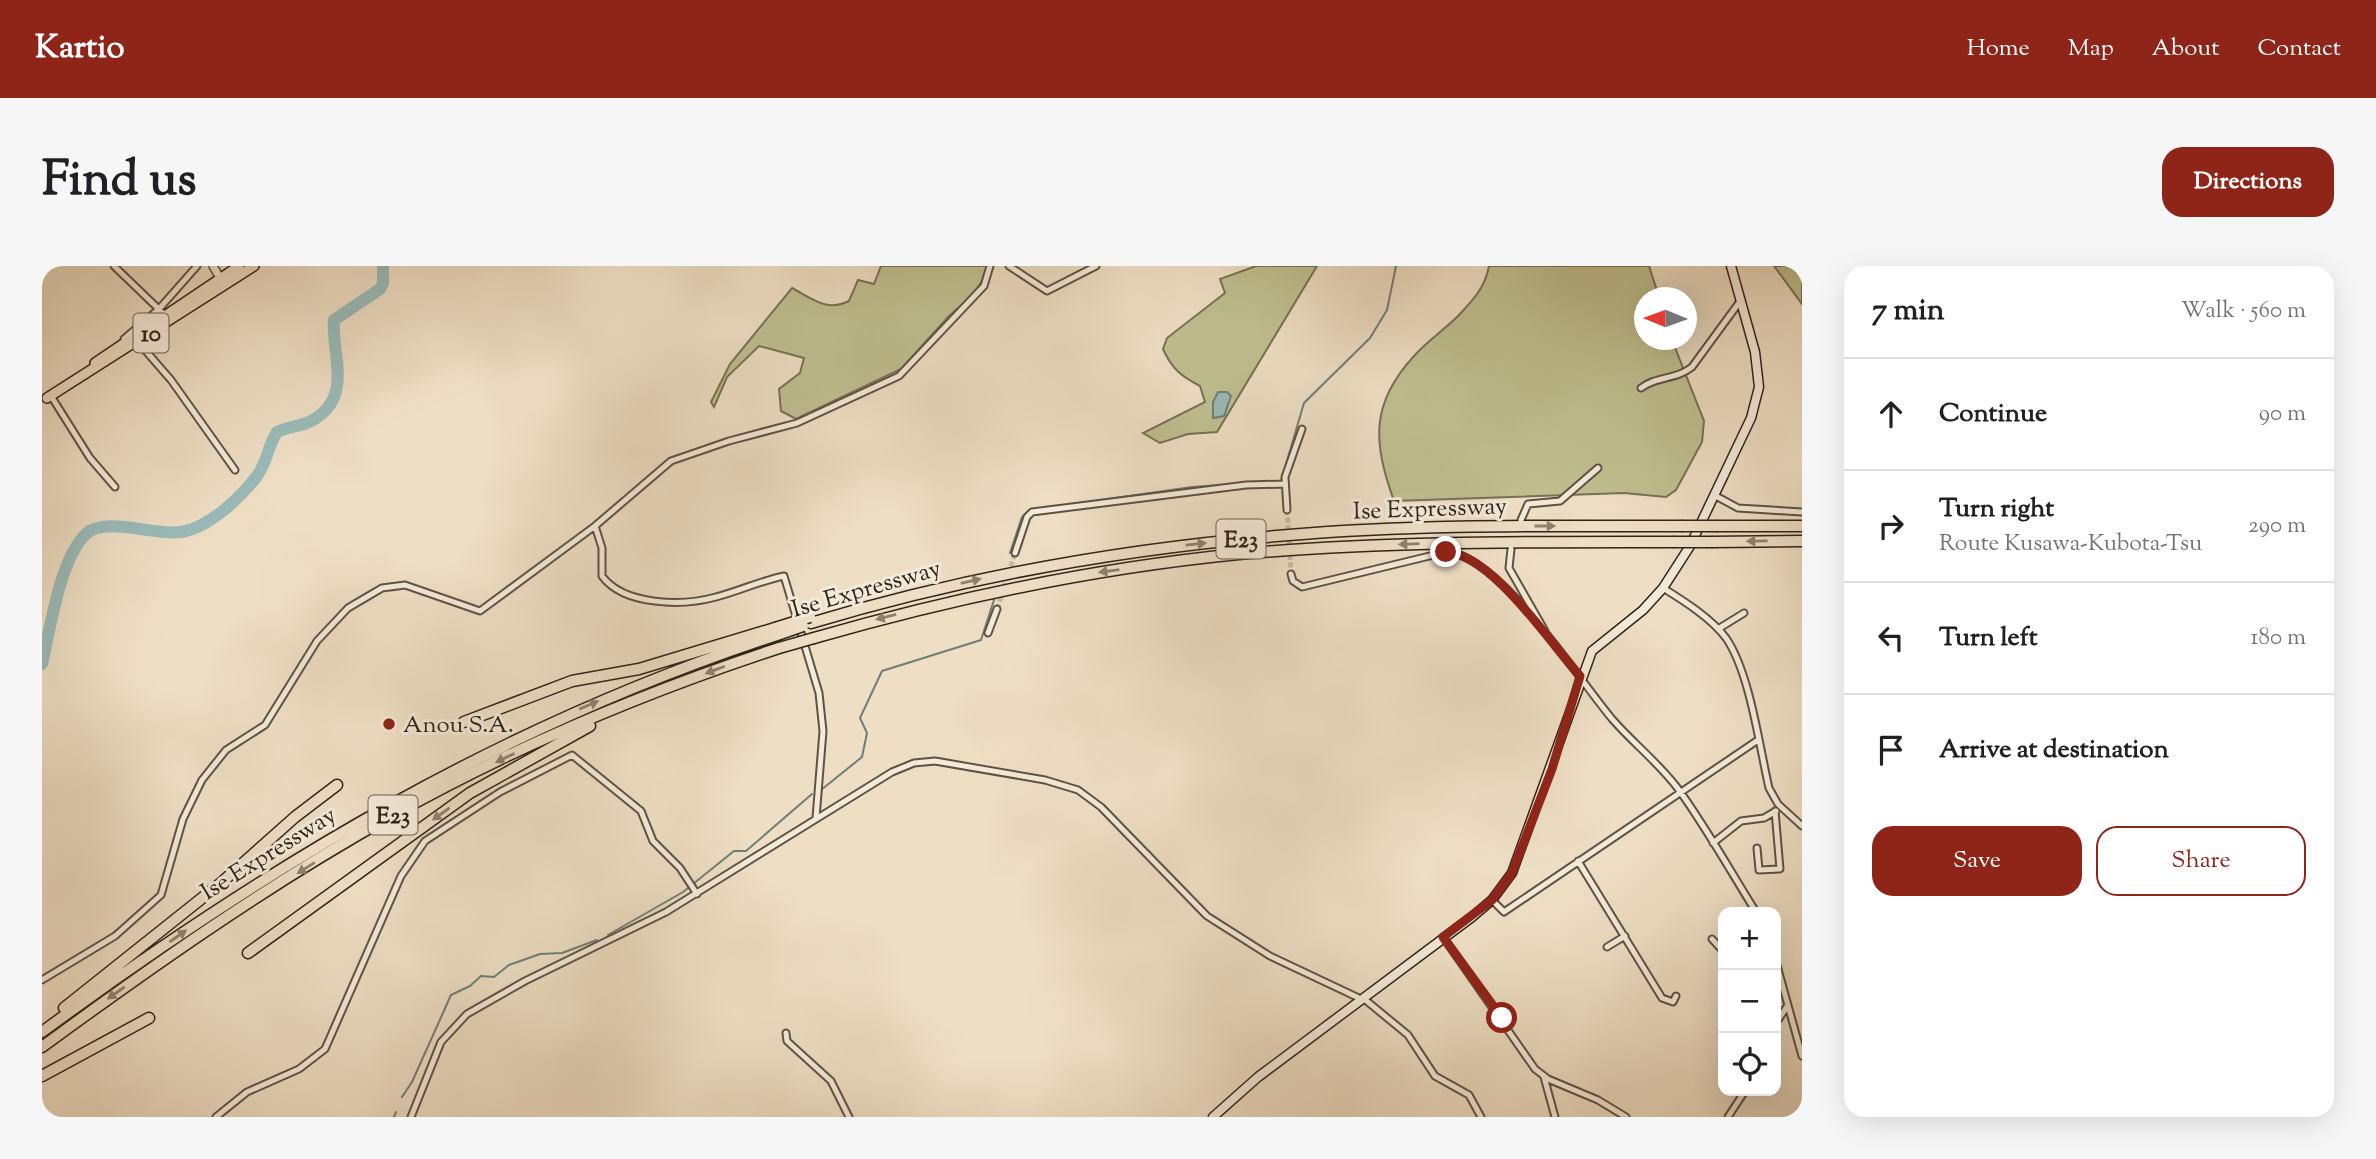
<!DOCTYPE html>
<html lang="en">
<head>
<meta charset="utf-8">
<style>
	:root { --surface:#fff; --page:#f6f6f6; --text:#202124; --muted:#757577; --line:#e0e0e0; --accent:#8f2418 }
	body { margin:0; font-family:"Sorts Mill Goudy",serif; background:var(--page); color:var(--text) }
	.controls { position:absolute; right:21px; bottom:21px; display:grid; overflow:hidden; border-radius:14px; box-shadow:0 7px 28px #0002 }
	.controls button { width:63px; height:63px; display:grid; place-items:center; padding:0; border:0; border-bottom:2px solid var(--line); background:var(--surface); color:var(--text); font:35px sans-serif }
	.compass { position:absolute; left:1592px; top:21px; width:63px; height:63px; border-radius:50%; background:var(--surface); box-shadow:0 7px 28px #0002; rotate:271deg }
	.stop { position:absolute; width:21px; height:21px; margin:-16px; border:5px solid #8f2418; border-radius:50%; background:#fff }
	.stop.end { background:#8f2418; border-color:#fff; box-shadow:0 2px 7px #0008 }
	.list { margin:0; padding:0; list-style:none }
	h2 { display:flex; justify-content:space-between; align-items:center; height:91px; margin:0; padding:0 28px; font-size:30px }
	h2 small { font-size:23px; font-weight:400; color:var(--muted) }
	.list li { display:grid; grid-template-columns:46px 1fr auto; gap:21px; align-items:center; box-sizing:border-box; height:112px; padding:0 28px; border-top:2px solid var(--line) }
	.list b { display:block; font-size:26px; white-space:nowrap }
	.list p { margin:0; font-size:23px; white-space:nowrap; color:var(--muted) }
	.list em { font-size:23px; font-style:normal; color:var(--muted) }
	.actions { display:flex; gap:14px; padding:21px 28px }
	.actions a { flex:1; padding:16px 0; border:2px solid var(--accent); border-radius:21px; text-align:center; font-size:24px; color:var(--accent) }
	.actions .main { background:var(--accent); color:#fff }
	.icon { flex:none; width:38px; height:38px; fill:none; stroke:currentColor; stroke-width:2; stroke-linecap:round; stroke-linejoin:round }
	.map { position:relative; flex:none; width:1760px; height:851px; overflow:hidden; border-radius:21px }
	header { display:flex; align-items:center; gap:42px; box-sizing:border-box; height:98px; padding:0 35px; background:var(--accent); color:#fff }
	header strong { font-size:33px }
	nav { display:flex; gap:38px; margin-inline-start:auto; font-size:24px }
	.intro { display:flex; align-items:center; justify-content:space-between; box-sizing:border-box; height:168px; padding:0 42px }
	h1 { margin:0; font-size:49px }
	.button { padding:18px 32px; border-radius:21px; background:var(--accent); color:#fff; font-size:24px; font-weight:700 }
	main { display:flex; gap:42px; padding:0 42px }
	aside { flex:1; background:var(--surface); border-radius:21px; box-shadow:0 7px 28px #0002 }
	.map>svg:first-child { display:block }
	.green { fill:#bfbf90; stroke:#777155; stroke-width:2 }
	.water { fill:#9abbb9; stroke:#6f7e79; stroke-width:2 }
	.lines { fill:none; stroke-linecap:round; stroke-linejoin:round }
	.stream { stroke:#6f7e79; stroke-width:2 }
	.river { stroke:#9abbb9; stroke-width:12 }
	.minor-tunnel { stroke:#c8b9a2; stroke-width:5; stroke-dasharray:5 2.5; stroke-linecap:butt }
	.minor-casing { stroke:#5f5244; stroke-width:9 }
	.tertiary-casing { stroke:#5f5244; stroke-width:10 }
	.secondary-casing { stroke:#2f231a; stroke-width:11 }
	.primary-casing { stroke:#2f231a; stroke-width:12 }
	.motorway-casing { stroke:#2f231a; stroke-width:13 }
	.minor { stroke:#f4ead9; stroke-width:5 }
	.tertiary { stroke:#f4ead9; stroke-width:7 }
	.secondary { stroke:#f4ead9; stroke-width:8 }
	.primary { stroke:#eedec4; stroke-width:9 }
	.motorway { stroke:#eedec4; stroke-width:10 }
	.motorway-bridge-casing { stroke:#2f231a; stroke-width:13; stroke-linecap:butt }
	.motorway-bridge { stroke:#eedec4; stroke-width:10 }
	.oneway { fill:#8e806f }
	.route { stroke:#8f2418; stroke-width:9 }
	.poi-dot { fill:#8f2418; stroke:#f4ead9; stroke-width:2.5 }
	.labels { text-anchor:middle; stroke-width:6; stroke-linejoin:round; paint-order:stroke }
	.shield { fill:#f4ead9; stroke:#6a5f53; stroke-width:2 }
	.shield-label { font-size:23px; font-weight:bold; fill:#2f231a }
	.street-label { font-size:24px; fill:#2f231a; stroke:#f4ead9 }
	.poi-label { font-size:24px; fill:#2f231a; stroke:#f4ead9; text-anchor:start }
</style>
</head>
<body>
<header>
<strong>Kartio</strong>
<nav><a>Home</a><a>Map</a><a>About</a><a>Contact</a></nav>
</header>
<div class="intro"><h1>Find us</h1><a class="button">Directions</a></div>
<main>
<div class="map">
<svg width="1760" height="851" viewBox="0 0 1760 851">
	<rect width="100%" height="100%" fill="#eedec4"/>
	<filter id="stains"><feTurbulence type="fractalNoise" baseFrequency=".00286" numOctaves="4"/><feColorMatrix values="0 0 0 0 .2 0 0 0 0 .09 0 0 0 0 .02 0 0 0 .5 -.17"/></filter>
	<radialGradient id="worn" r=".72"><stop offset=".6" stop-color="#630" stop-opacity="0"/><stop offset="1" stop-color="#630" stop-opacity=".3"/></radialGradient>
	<path class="green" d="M 839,0 L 945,0 L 943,10 L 931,29 L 907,50 L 859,103 L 754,153 L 739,145 L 737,123 L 758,107 L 762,92 L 717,80 L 685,111 L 672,141 L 669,136 L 688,98 L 750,22 C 771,33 785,46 807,35 L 816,14 L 832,18 Z
		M 1214,0 L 1275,0 L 1175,166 L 1146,168 L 1118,177 L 1101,167 L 1163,136 L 1158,120 C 1139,110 1130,103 1121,83 L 1125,72 L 1183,27 L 1178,13 Z
		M 1447,0 L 1607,0 L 1617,31 L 1602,32 L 1602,74 L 1630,74 L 1662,155 L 1660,176 L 1634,224 L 1624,231 L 1582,227 L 1352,235 C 1331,176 1328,138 1372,90 C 1385,75 1402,64 1416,50 C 1431,34 1443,22 1447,0 Z
		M 1732,0 L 1760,0 L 1760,38 Z"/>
	<path class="water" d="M 1176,126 L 1185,126 L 1189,130 L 1182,150 L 1171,152 L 1171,136 Z"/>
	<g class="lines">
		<path class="stream" d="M 968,287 L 980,251 L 988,244 L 1150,221 L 1239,215 L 1262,137 L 1328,72 L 1345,44 L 1354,0
			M 779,524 L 820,491 L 825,467 L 818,452 L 840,405 L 939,374 L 953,331
			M 566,669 L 641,626 L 692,585 L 704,585 L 770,528
			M 360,831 L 370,816 L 409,729 L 428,720 L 439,710 L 452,711 L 467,699 L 498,688 L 520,687 L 555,674
			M 352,851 L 354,846"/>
		<path class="river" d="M 0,398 C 8,364 18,292 44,268 C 63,250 113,270 139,266 C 167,262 199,231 215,210 C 225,197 226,179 235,166 C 246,160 259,161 271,154 C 312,130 289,88 292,54 L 338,23 L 341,17 L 341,0"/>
		<path class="minor-tunnel" d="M 1245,244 L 1249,308
			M 955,343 L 973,287"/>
		<g class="minor-casing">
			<path id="minor" d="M 72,0 L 125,51
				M 967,0 L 1005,25 L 1054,0
				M 82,73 L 117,43 L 155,0
				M 96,76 L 129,114 L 193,204
				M 1599,122 C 1614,110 1634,114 1650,101 L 1699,34
				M 9,130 L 48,192 L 73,221
				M 1672,229 L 1696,242 L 1760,246
				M 1245,244 L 1243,211 L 1260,163
				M 1479,254 L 1486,238 L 1518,235 L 1556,202
				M 553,260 L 560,282 L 560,310 C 582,340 641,340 674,331 C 697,325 718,315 742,310 L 777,427 L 781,465 L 774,552
				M 1469,283 L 1467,302 L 1503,365
				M 973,287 L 985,251 L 990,246 L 1204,219 L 1243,218
				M 1249,308 L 1251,315 L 1260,321 L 1404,286 C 1457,288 1537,414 1571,454 C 1592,478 1618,498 1637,524 C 1665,563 1689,606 1714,646
				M 1621,322 C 1642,335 1669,352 1684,372 C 1708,407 1717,479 1727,522 L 1736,538 L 1760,560
				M 1676,363 L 1702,347
				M 946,367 L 955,343
				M 1671,577 L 1699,555 L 1722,552 L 1734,545
				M 1715,582 L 1717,604 L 1738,603 L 1733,545
				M 1536,595 L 1620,732 L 1631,736 L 1634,730
				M 1450,634 L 1462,646 L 1716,474
				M 1401,671 L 1493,803 L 1506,813 L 1556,834 L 1584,851
				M 1670,673 L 1681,685
				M 1565,681 L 1583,670
				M 1734,696 L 1760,790
				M 0,714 L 73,670 L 119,629 L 141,553 L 160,514 L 184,484 L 223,459 L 275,375 L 306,342 L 340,322 L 363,319 L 438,345 L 553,260 L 629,195 L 687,175 L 755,157 L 857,110 L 942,20 L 948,0
				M 1321,732 L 1366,769 L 1393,810 L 1427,829 L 1439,851
				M 1734,757 L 1746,739
				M 744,767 L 745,775 L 789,815 L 807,851
				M 1502,811 L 1513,851
				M 174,851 L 205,826 L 257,803 L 283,783 L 359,610 L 383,575 L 458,526 L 530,489 L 599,545 L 611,575 L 638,602 L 655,628
				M 369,851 L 399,776 L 425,748 L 483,715 L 624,646 L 850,506 L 872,497 L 893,495 L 1003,514 L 1036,524 L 1059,541 L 1165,650 L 1228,690 L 1319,733
				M 1686,851 L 1703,825
				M 1756,851 L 1760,851"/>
		</g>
		<g class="tertiary-casing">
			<path id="tertiary" d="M 171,0 L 178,12"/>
		</g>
		<g class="secondary-casing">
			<path id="secondary" d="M 1171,851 L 1216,811 L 1430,651 L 1450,634 L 1470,607 L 1550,385 L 1601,344 L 1621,322 L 1648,280 L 1709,152 L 1717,121 L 1713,86 L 1689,0"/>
		</g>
		<g class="primary-casing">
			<path id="primary" d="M 53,97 L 197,0
				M 5,132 L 212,0"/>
		</g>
		<g class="motorway-casing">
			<path id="motorway" d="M 1676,260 L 1760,260
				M 1671,276 L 1760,275
				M 769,357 C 925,310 1085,282 1247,269 C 1377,258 1508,260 1639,260
				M 772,372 C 911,332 1053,302 1197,288 C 1341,275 1486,276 1631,276
				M 422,456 L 530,415 L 597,403 L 733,362
				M 206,687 L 428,527 L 548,460
				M 22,742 L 179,617 L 253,551 L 295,519
				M 0,766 C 231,596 461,459 735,369
				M 0,781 C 112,699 227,618 349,550 C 472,481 603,426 737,382
				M 0,810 L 107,752"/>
		</g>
		<use href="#minor" class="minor"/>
		<use href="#tertiary" class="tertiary"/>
		<use href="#secondary" class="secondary"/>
		<use href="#primary" class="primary"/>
		<use href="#motorway" class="motorway"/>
		<g class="motorway-bridge-casing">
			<path id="motorway-bridge" d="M 1639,260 L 1676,260
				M 1631,276 L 1671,276
				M 733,362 L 768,351
				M 735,369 L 761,360
				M 737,382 L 772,372"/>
		</g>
		<use href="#motorway-bridge" class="motorway-bridge"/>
	</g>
	<defs><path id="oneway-solid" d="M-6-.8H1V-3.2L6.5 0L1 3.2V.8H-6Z" transform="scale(1.75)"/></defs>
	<g class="oneway">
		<use href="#oneway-solid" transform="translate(1503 260)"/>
		<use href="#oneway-solid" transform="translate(1715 275) rotate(179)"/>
		<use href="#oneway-solid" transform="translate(1154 278) rotate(-6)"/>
		<use href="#oneway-solid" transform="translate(1367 278) rotate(178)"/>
		<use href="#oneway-solid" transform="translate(1067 305) rotate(172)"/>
		<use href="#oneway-solid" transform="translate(929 315) rotate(-13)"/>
		<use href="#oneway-solid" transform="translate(844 351) rotate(166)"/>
		<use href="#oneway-solid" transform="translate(673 404) rotate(159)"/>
		<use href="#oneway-solid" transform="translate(547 439) rotate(-23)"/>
		<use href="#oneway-solid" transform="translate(463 492) rotate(154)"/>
		<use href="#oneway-solid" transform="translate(399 548) rotate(145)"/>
		<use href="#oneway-solid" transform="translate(264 602) rotate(148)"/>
		<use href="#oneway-solid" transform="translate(136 670) rotate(-35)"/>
		<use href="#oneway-solid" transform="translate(74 727) rotate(145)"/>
	</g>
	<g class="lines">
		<path class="route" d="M 1404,286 C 1450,288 1508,377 1538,410 L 1510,503 L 1470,607 L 1450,634 L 1401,671 L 1460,752"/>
	</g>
	<circle class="poi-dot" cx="347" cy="458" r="7"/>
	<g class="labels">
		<g class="shield">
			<rect x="91.5" y="47.5" width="35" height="39" rx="5"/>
			<rect x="1174.5" y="253.5" width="49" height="39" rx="5"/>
			<rect x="326.5" y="529.5" width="49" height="39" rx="5"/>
		</g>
		<g class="shield-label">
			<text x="109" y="75">10</text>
			<text x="1199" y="281">E23</text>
			<text x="351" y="557">E23</text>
		</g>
		<g class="street-label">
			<text transform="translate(1388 242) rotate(-2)" y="8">Ise Expressway</text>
			<text transform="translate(824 322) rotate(-16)" y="8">Ise Expressway</text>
			<text transform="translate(226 587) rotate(-32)" y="8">Ise Expressway</text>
		</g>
		<g class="poi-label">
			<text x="361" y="466">Anou S.A.</text>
		</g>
	</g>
	<rect width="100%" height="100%" filter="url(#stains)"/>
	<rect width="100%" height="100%" fill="url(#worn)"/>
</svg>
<div class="controls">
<button>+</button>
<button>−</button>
<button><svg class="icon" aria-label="locate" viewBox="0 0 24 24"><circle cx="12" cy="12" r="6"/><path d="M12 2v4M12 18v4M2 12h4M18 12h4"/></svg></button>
</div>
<svg class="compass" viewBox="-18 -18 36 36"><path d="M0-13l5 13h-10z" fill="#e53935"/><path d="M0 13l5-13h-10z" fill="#757577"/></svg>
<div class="stop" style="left:1460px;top:752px"></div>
<div class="stop end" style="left:1404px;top:286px"></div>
</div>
<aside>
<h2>7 min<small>Walk · 560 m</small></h2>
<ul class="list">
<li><svg class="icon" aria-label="ahead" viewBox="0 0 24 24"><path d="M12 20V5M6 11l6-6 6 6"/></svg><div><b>Continue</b></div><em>90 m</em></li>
<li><svg class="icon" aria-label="right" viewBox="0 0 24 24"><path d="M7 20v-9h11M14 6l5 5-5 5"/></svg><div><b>Turn right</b><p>Route Kusawa-Kubota-Tsu</p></div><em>290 m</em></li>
<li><svg class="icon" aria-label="left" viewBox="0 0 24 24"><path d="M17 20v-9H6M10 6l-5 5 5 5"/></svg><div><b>Turn left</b></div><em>180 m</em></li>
<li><svg class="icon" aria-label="arrive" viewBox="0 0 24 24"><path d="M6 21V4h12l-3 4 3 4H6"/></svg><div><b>Arrive at destination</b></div></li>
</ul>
<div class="actions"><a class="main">Save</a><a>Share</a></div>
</aside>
</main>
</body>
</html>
